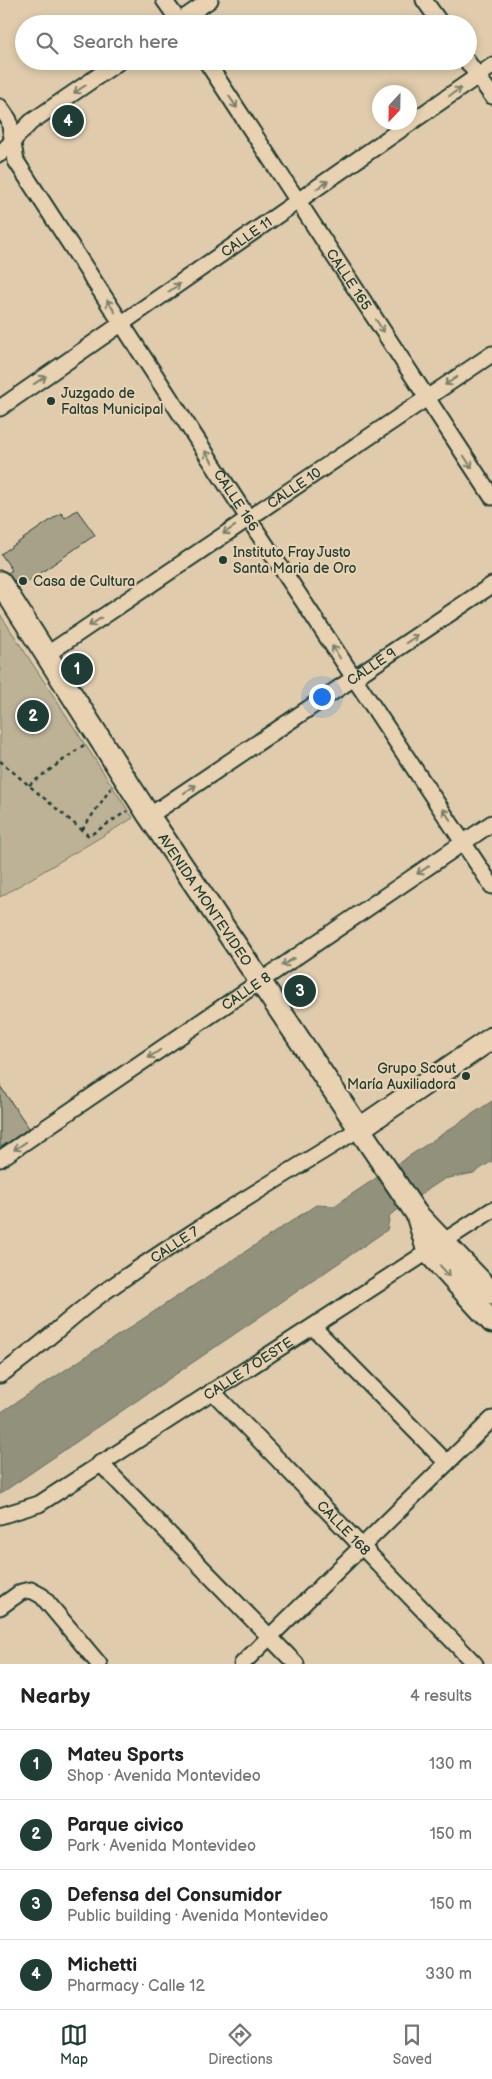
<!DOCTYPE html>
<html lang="en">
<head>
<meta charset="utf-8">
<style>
	:root { --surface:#fff; --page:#f2f2f2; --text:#222; --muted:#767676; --line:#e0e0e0; --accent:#1f3d34 }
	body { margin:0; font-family:"Balsamiq Sans",sans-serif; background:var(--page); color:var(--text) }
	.compass { position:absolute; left:372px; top:85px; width:45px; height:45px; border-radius:50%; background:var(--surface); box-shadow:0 2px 8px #0003; rotate:202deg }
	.you { position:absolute; left:321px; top:696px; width:18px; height:18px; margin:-12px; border:4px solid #fff; border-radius:50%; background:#1a73e8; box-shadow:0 0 0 8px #1a73e833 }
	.badge { display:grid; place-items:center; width:32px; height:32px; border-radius:50%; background:var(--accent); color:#fff; font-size:16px; font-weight:700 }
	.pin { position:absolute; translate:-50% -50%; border:2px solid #fff; box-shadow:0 1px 5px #0006 }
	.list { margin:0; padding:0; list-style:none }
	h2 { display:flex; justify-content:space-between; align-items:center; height:65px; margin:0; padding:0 20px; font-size:21px }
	h2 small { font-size:16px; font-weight:400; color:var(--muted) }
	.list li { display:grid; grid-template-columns:32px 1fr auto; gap:15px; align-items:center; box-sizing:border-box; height:70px; padding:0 20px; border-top:1px solid var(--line) }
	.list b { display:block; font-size:19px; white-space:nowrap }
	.list p { margin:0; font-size:16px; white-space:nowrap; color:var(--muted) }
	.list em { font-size:16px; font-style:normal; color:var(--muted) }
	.icon { flex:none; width:28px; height:28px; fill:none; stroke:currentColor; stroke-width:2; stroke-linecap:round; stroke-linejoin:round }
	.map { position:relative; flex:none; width:492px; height:1664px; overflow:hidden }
	.search { position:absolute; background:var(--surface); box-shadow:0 2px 8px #0003; left:15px; right:15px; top:15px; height:55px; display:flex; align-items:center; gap:12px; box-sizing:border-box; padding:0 18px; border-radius:28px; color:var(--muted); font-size:19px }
	.sheet { height:345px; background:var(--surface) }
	nav { display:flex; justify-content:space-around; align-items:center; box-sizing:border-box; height:70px; border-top:1px solid var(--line); background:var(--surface); font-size:14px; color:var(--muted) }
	nav a { display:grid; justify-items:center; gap:2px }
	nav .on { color:var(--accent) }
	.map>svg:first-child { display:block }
	.green { fill:#bdb296; stroke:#6e7865 }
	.water { fill:#91917b; stroke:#636f5f }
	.building { fill:#a7a189; stroke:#1f3d34 }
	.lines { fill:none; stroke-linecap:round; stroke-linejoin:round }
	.street-casing { stroke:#1f3d34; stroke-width:19 }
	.secondary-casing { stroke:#1f3d34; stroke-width:25 }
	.path { stroke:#1f3d34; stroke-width:2.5; stroke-dasharray:4 4; stroke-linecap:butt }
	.street { stroke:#e8d2b1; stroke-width:15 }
	.secondary { stroke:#e8d2b1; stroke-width:21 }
	.oneway { stroke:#79806c }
	.poi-dot { fill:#1f3d34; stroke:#e8d2b1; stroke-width:2 }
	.labels { text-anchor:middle; stroke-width:4.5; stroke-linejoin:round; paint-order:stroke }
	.street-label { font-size:14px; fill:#1f3d34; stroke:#e8d2b1 }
	.poi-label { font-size:14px; fill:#1f3d34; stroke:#e8d2b1; text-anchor:start }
</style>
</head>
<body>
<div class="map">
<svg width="492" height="1664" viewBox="0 0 492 1664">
	<rect width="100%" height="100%" fill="#e0ccac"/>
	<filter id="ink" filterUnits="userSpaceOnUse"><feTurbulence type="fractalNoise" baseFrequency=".02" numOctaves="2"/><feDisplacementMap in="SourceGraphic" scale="10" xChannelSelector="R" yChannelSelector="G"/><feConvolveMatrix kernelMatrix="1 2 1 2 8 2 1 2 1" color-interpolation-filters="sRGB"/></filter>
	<g filter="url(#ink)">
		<path class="green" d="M 0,614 L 133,818 L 0,897 Z"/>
		<path class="water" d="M 492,1101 L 492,1161 L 474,1173 L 444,1179 L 390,1215 L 387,1230 L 0,1494 L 0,1413 L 316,1205 L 334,1206 Z"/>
		<path class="building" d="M 77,510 L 95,535 L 19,588 L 8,573 L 12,570 L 1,554 L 61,513 L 65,518 Z
			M 0,1086 L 29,1128 L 0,1148 Z"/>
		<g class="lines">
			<g class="street-casing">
				<g id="street">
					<path d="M 164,0 L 181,24"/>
					<path d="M 424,0 L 441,24"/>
					<path d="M 175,24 L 210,0"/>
					<path id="s1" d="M 206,61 L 492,497"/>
					<path d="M 467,61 L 492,96"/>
					<path id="s2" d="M 0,107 L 9,120 L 16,161 L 248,518 L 492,886"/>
					<path d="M 0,154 L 31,122 L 120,61"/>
					<path id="s3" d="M 0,408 L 492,66"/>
					<path id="s4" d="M 46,655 L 492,354"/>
					<path id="s5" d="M 149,816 L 492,585"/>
					<path id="s6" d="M 0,1159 L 492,823"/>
					<path d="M 313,1327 L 447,1463"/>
					<path id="s7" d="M 0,1375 C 38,1350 70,1316 107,1290 C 188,1233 274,1181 359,1129"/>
					<path id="s8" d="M 212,1391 L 475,1664"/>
					<path d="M 100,1463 L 296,1664"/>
					<path id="s9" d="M 0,1516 L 39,1504 L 492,1210"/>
					<path d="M 0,1607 L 21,1592 L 31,1590 L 42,1596 L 99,1664"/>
					<path d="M 242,1664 L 492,1419"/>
				</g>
			</g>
			<g class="secondary-casing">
				<g id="secondary">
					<path id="s10" d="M 0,582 L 149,816 L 416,1213 L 492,1293"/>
					<path d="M 359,1129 L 492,1038"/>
					<path d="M 417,1215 L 428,1252 L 492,1322"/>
				</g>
			</g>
			<path class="path" d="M 0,761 L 89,836 L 127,811
				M 29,785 L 84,745
				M 82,830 L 111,788"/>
			<use href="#street" class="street"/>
			<use href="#secondary" class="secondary"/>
		</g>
		<defs><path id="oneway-shaft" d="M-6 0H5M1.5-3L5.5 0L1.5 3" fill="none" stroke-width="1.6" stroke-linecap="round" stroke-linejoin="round" transform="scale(1.25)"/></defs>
		<g class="oneway">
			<use href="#oneway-shaft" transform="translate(80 89) rotate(146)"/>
			<use href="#oneway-shaft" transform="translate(455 92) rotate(-35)"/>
			<use href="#oneway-shaft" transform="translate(233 102) rotate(56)"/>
			<use href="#oneway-shaft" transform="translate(322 185) rotate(-35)"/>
			<use href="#oneway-shaft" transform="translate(174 288) rotate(-35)"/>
			<use href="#oneway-shaft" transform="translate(111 306) rotate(-123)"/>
			<use href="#oneway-shaft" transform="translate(380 326) rotate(57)"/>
			<use href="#oneway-shaft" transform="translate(40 380) rotate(-34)"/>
			<use href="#oneway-shaft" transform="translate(451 381) rotate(146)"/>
			<use href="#oneway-shaft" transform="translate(209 457) rotate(-123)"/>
			<use href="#oneway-shaft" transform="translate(468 462) rotate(57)"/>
			<use href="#oneway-shaft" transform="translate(229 530) rotate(146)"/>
			<use href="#oneway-shaft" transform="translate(95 622) rotate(146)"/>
			<use href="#oneway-shaft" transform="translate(412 639) rotate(-34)"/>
			<use href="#oneway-shaft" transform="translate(336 652) rotate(-123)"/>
			<use href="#oneway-shaft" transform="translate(190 789) rotate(-34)"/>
			<use href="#oneway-shaft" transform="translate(447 815) rotate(-124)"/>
			<use href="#oneway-shaft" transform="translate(423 870) rotate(146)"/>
			<use href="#oneway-shaft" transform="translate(288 962) rotate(146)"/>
			<use href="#oneway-shaft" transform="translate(154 1054) rotate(146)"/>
			<use href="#oneway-shaft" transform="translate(20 1146) rotate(146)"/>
			<use href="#oneway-shaft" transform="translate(445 1271) rotate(48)"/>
		</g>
	</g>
	<g class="poi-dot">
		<circle cx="51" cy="401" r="5"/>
		<circle cx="223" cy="560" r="5"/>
		<circle cx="23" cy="581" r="5"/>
		<circle cx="466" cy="1076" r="5"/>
	</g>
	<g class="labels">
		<g class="street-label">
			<text dy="5" stroke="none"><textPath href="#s3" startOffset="300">CALLE 11</textPath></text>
			<text dy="5" stroke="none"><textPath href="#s1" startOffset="261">CALLE 165</textPath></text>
			<text dy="5" stroke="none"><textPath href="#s4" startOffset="299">CALLE 10</textPath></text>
			<text dy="5" stroke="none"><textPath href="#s2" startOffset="462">CALLE 166</textPath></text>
			<text dy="5" stroke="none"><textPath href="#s5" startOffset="268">CALLE 9</textPath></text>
			<text dy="5" stroke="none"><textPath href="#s10" startOffset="378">AVENIDA MONTEVIDEO</textPath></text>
			<text dy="5" stroke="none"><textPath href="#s6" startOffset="298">CALLE 8</textPath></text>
			<text dy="5" stroke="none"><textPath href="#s7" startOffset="218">CALLE 7</textPath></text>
			<text dy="5" stroke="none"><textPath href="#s9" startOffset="290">CALLE 7 OESTE</textPath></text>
			<text dy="5" stroke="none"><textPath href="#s8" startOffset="190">CALLE 168</textPath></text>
		</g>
		<g class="poi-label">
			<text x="61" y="398">Juzgado de<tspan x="61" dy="16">Faltas Municipal</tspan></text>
			<text x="233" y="557">Instituto Fray Justo<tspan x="233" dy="16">Santa Maria de Oro</tspan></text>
			<text x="33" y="586">Casa de Cultura</text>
			<text x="456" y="1073" text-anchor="end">Grupo Scout<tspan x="456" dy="16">María Auxiliadora</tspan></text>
		</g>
	</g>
</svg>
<svg class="compass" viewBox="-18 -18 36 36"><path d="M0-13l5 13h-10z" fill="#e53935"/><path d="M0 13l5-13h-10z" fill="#767676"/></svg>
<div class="you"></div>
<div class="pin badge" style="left:77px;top:669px">1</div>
<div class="pin badge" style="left:33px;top:716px">2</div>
<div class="pin badge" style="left:300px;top:991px">3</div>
<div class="pin badge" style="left:68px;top:121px">4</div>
<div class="search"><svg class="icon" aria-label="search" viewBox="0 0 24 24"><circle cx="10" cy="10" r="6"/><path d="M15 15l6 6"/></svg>Search here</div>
</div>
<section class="sheet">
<h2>Nearby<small>4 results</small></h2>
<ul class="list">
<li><span class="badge">1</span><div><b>Mateu Sports</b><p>Shop · Avenida Montevideo</p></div><em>130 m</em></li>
<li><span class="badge">2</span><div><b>Parque civico</b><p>Park · Avenida Montevideo</p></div><em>150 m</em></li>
<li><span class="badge">3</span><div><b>Defensa del Consumidor</b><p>Public building · Avenida Montevideo</p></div><em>150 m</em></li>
<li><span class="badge">4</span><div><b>Michetti</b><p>Pharmacy · Calle 12</p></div><em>330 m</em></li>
</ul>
</section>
<nav>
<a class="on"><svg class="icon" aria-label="map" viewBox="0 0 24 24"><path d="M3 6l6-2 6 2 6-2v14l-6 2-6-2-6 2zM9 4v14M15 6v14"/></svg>Map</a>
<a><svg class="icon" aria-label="directions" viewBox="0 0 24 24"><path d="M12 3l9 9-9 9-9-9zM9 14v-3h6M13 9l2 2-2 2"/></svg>Directions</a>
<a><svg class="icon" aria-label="saved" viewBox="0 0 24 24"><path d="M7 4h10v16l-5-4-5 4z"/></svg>Saved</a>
</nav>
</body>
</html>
